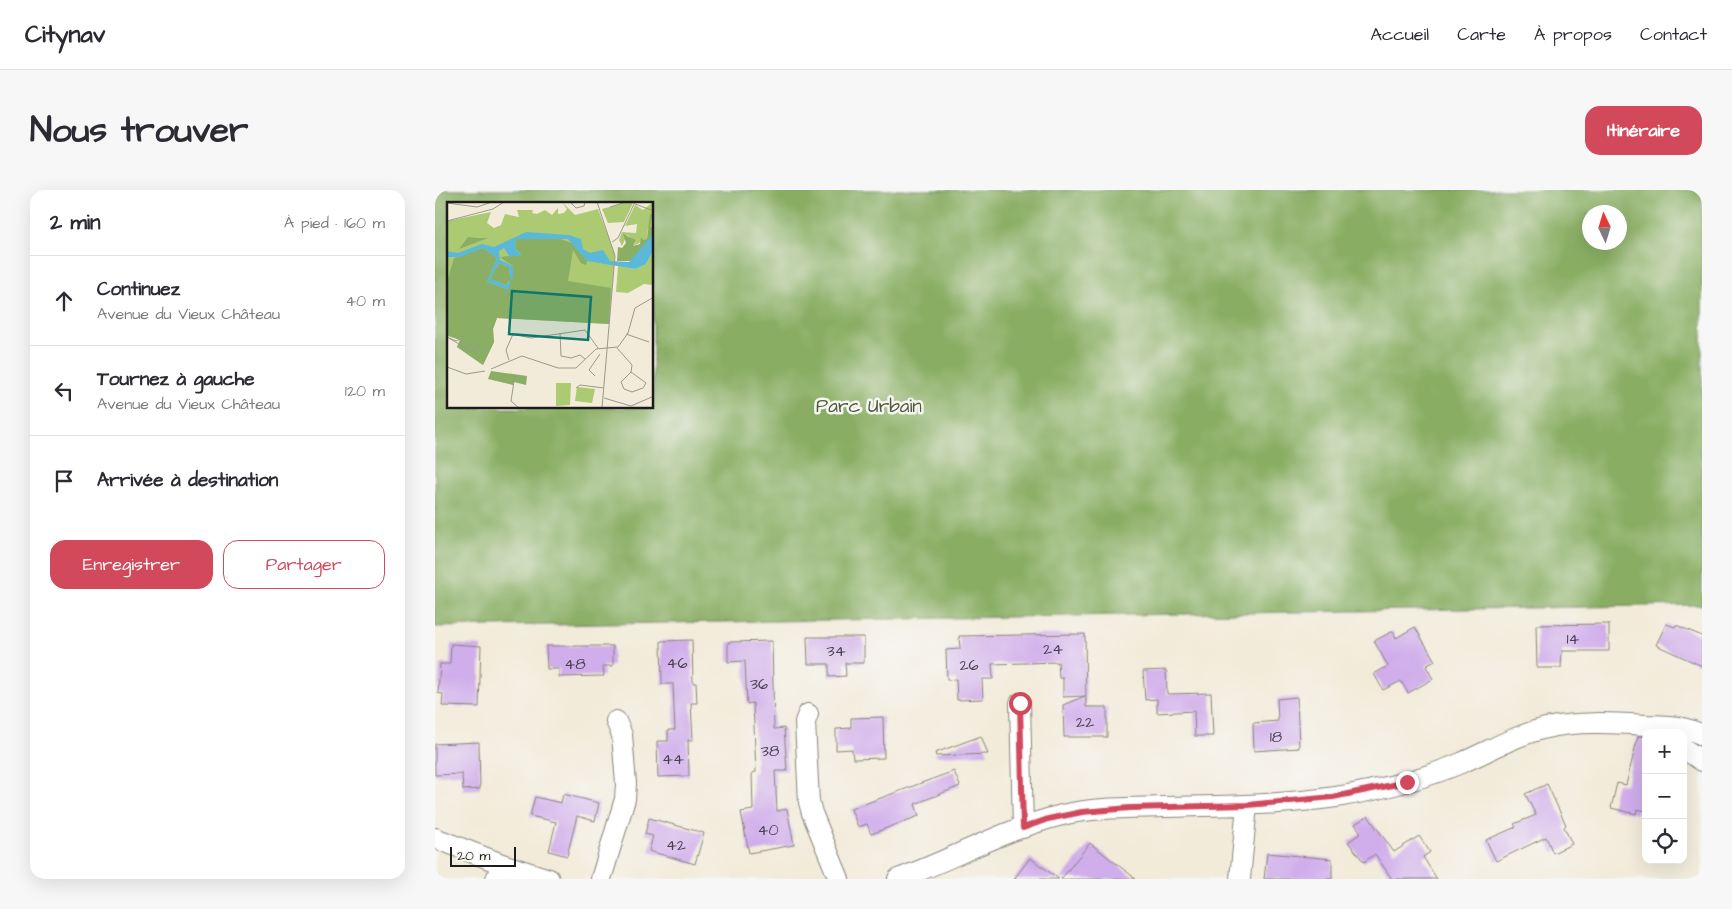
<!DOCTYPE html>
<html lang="fr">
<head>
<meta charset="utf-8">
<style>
	:root { --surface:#fff; --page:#f7f7f7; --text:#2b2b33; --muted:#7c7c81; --line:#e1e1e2; --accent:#d1495b }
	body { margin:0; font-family:"Architects Daughter",sans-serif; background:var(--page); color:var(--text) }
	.controls { position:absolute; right:15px; bottom:15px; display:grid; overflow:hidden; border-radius:10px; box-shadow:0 5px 20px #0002 }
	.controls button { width:45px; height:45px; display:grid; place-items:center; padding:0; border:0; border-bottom:1px solid var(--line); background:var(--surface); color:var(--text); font:25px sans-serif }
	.compass { position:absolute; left:1147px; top:15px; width:45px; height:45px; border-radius:50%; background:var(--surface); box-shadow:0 5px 20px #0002; rotate:356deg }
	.scale { position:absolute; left:15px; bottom:12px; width:66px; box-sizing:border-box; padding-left:5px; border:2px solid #1c1c1c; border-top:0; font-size:14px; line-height:18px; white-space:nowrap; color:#1c1c1c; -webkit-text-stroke:4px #f6f6f2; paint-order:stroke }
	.stop { position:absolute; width:15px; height:15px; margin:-11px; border:4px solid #d1495b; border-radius:50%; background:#fff }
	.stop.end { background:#d1495b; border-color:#fff; box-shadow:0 1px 5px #0008 }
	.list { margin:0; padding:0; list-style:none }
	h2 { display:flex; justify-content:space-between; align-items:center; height:65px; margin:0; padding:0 20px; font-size:21px }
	h2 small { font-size:16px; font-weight:400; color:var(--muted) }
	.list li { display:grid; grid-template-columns:32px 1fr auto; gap:15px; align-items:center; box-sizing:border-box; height:90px; padding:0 20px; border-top:1px solid var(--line) }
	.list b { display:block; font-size:19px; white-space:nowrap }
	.list p { margin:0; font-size:16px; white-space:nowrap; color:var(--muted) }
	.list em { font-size:16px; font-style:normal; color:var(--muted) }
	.actions { display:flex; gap:10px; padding:15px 20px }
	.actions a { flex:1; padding:11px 0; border:1px solid var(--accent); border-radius:15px; text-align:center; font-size:18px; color:var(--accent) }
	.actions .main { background:var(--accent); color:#fff }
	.icon { flex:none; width:28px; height:28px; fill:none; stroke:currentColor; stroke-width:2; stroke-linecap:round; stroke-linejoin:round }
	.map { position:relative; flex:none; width:1267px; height:689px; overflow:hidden; border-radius:15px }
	header { display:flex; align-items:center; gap:30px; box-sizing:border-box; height:70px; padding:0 25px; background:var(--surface); border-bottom:1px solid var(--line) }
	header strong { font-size:24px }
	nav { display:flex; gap:28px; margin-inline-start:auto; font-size:18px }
	.intro { display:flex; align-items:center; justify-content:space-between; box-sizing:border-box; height:120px; padding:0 30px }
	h1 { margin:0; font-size:35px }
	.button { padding:12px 22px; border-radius:15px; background:var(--accent); color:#fff; font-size:18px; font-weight:700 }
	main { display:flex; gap:30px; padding:0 30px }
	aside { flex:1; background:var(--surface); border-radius:15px; box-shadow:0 5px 20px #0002 }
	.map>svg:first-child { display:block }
	.forest { fill:#89ae64; stroke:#526540; fill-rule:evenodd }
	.building { fill:#d0adeb }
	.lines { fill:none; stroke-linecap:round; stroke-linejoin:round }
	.street-casing { stroke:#88847b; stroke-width:22 }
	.street { stroke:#fff; stroke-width:20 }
	.route { stroke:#d1495b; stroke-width:6 }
	.labels { text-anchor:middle; stroke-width:5; stroke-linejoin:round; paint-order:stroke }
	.number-label { font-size:16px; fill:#494050 }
	.park-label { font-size:19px; fill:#4e593a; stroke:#f6f6f2 }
	.inset-road { fill:none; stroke:#9d988e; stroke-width:1 }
	.view { fill:#0f766e; fill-opacity:0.15; stroke:#0f766e; stroke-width:2.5 }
	.inset-edge { fill:none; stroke:#1c1c1c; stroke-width:2.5 }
</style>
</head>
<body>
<header>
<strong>Citynav</strong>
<nav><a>Accueil</a><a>Carte</a><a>À propos</a><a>Contact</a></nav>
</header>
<div class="intro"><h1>Nous trouver</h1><a class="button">Itinéraire</a></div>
<main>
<aside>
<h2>2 min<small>À pied · 160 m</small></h2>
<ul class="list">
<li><svg class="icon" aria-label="ahead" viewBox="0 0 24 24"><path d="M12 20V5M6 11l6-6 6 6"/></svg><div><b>Continuez</b><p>Avenue du Vieux Château</p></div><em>40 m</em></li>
<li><svg class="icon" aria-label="left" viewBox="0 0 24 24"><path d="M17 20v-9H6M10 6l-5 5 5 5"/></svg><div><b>Tournez à gauche</b><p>Avenue du Vieux Château</p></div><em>120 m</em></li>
<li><svg class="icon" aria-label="arrive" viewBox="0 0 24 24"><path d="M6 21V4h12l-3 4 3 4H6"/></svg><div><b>Arrivée à destination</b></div></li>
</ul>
<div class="actions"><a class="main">Enregistrer</a><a>Partager</a></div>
</aside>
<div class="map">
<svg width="1267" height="689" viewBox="0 0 1267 689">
	<rect width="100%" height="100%" fill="#f6f6f2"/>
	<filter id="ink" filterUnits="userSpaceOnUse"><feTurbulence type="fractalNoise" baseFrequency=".02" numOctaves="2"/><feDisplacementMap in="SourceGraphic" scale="10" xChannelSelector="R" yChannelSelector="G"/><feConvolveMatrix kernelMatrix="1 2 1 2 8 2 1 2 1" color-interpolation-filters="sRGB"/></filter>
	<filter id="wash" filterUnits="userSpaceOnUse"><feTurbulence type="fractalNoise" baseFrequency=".0096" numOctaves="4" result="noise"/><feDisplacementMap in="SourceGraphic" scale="20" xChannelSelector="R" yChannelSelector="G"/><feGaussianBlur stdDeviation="1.12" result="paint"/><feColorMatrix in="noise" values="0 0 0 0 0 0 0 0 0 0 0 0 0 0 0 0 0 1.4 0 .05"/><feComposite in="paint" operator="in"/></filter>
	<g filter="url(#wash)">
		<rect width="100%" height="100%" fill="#f3ebda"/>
		<path class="forest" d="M 0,0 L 1267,0 L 1267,415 L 0,437 ZM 14,14 L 218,14 L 218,218 L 14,218 ZM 1154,22 L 1184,22 L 1184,52 L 1154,52 Z"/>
		<g id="blocks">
			<path class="building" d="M 1174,434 L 1174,461 L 1127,461 L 1126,478 L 1102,478 L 1101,435 Z
				M 1231,434 L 1240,437 L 1241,435 L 1267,446 L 1267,476 L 1221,455 Z
				M 980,437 L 1000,471 L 991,476 L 998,489 L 973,503 L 966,491 L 948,500 L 939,484 L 953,476 L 939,451 L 958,441 L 961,448 Z
				M 650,444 L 651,517 L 672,517 L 672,547 L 629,547 L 628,515 L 650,506 L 628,507 L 628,488 L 624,488 L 623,472 L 557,474 L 558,489 L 547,489 L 548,509 L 522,510 L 521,489 L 512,490 L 511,460 L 525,459 L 524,446 Z
				M 372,447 L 429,447 L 429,473 L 410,473 L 411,486 L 394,487 L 394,474 L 373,474 Z
				M 257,450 L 258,493 L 261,493 L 262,513 L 256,513 L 258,550 L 253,550 L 254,586 L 223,587 L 222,551 L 233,551 L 233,540 L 240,540 L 238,494 L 227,494 L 226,451 Z
				M 337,451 L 339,539 L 349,538 L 352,581 L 340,581 L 342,621 L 352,619 L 359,655 L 314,663 L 306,622 L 318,620 L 317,583 L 321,582 L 318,513 L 312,514 L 310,471 L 293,472 L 293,452 Z
				M 16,454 L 46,456 L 44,517 L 7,516 L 8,504 L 3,503 L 5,474 L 15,474 Z
				M 111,456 L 178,456 L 178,476 L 168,476 L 169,486 L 124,487 L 124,479 L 112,479 Z
				M 731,480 L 732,504 L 776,503 L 778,546 L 760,546 L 759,521 L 722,523 L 722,509 L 710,510 L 708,481 Z
				M 862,507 L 864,558 L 819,561 L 818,533 L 843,531 L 842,509 Z
				M 448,527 L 449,568 L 418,569 L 417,559 L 401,560 L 401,539 L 416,538 L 416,528 Z
				M 546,546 L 553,564 L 501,566 L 500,563 Z
				M 1203,546 L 1211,547 L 1211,621 L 1202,619 L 1201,624 L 1176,618 L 1182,593 L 1191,595 Z
				M 44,552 L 45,599 L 28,600 L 27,584 L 0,585 L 0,554 Z
				M 519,581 L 525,596 L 480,614 L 484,626 L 436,644 L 432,634 L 423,637 L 416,619 Z
				M 1112,594 L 1131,635 L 1129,637 L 1137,654 L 1118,663 L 1111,647 L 1061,671 L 1051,650 L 1081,637 L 1079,634 L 1101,625 L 1090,604 Z
				M 128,604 L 164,613 L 160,631 L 142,626 L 132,666 L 114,661 L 121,632 L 95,626 L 100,607 L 126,613 Z
				M 933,626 L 959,662 L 984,646 L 995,662 L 988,667 L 1002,689 L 957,689 L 940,664 L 929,672 L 913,652 L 926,643 L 920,634 Z
				M 214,628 L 269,643 L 260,674 L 214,661 L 218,646 L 210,644 Z
				M 655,653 L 669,664 L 701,689 L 626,689 Z
				M 832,663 L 897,669 L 897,689 L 829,689 Z
				M 595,668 L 624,689 L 579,689 Z"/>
		</g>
	</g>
	<g filter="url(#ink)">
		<use href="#blocks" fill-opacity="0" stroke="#88847b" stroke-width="1"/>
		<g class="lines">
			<g class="street-casing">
				<path id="street" d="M 585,513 L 588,638
					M 373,524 L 370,532 L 374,612 L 377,623 L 404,689
					M 1248,558 L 1267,571
					M 0,648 L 67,674
					M 61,689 L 67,674 L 114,689
					M 166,689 L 190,609 L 191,594 L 187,545 L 181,531
					M 463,689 C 518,669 570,639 627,625 C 660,617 696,618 730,617 C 787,616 845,615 901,607 C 944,600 986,590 1026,573 C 1054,561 1081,545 1111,538 C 1142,531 1178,533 1210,535 C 1231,536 1248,535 1267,545
					M 805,689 L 812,615"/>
			</g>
			<use href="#street" class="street"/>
		</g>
	</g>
	<g class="lines" filter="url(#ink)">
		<path class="route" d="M 585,513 L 588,638 L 613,629 L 647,622 L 695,618 L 812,615 L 898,607 L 972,592"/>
	</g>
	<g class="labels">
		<g class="number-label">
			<text x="1138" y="454">14</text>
			<text x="618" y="464">24</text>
			<text x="401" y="466">34</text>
			<text x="242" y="478">46</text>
			<text x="140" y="479">48</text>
			<text x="534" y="480">26</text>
			<text x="324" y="499">36</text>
			<text x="650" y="537">22</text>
			<text x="841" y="552">18</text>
			<text x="335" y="566">38</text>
			<text x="238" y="574">44</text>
			<text x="333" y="645">40</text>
			<text x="241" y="660">42</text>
		</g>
		<g class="park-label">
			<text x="434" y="222">Parc Urbain</text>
		</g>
	</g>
	<g transform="translate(12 12)">
		<rect width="206" height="206" fill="#f3ebda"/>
		<path d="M 115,0 L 128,13 L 151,7 L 168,52 L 162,122 L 50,116 L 46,127 L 47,140 L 36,163 L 10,145 L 13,138 L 0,134 L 0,19 L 44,10 L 40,21 L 47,26 L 54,23 L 58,12 L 72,15 L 70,8 L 86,8 L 85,11 L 90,12 L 98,8 L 105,13 L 111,6 L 111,12 L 117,11 L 120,7 ZM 181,0 L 186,1 L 177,20 L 161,21 L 155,7 ZM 206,0 L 206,25 L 201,26 L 200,37 L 186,44 L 189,39 L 180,33 L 175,44 L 172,38 L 175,30 L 189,31 L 190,22 L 178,24 L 188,3 L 196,8 ZM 206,50 L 206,83 L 197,82 L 181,91 L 169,90 L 171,64 L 188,67 L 198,63 ZM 109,181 L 124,181 L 123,203 L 109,204 ZM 130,185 L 148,187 L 145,201 L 128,199 Z" fill="#acca72"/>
		<path d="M 203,12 L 205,12 L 203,25 L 206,25 L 206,32 L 201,40 L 185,59 L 170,59 L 171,45 L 175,46 L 179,41 L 176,32 L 189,38 L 186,44 L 193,42 L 194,35 L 196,38 L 200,37 ZM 21,35 L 30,36 L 41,36 L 12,47 ZM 108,35 L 127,42 L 140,59 L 139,63 L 134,61 L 126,48 L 121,79 L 164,86 L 162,122 L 50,116 L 46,127 L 47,140 L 36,163 L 10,145 L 13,138 L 0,133 L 0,80 L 7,56 L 36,46 L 50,56 L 40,80 L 62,88 L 62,78 L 60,83 L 43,77 L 52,61 L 62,65 L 63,77 L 66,76 L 66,64 L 53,55 L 74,53 L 68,45 L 69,37 ZM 44,169 L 80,174 L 79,183 L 67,180 L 66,183 L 41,177 Z" fill="#89ae64"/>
		<path d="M 79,30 L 122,33 L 134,37 L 136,47 L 143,51 L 156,48 L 163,59 L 182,60 L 206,32 L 206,50 L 198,63 L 188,67 L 140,59 L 121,37 L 69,37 L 68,45 L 74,54 L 62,54 L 57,46 L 52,49 L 53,58 L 66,64 L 66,76 L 63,77 L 62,65 L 52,61 L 43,77 L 60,83 L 64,78 L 62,88 L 40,80 L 50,56 L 36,46 L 13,55 L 0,55 L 0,49 L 11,51 L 35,42 L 47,45 Z" fill="#5bb8d9"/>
		<path class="inset-road" d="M 123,0 L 129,6 L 137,4 L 138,0M 150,0 L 168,54 L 155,206M 0,1 L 30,5 L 45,0M 188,2 L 207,9M 163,5 L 179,0M 0,19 L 46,7 L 57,0M 165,40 L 171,36 L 188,0M 113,131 L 114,154 L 124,156 L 133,153 L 138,157M 179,132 L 202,140M 0,135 L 24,149 L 29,148 L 32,141M 2,136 L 9,139 L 16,136M 170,146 L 185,163 L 184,170 L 174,180 L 177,187 L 185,190 L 196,186 L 199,181 L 184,170M 62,158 L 59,148 L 66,132 L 84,136 L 138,128 L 151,146M 0,165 L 19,172 L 38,169M 44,167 L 75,154 L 111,166 L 129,166 L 149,147 L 171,145 L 181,131 L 188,106 L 207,95M 68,173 L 64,199 L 72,206M 148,174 L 142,168 L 153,152M 129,186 L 133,183 L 157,186M 157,196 L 184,204 L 207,194"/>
		<path class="view" d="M 65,89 L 144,95 L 141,138 L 62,132 Z"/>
		<rect width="206" height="206" class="inset-edge"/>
	</g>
</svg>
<div class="controls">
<button>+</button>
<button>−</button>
<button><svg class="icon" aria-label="locate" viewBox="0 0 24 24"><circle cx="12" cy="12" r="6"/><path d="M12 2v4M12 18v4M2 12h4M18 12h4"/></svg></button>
</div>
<svg class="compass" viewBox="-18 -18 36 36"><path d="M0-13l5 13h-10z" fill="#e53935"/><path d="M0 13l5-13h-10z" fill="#7c7c81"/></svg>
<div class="scale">20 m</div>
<div class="stop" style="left:585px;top:513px"></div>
<div class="stop end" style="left:972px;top:592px"></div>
</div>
</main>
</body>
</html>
